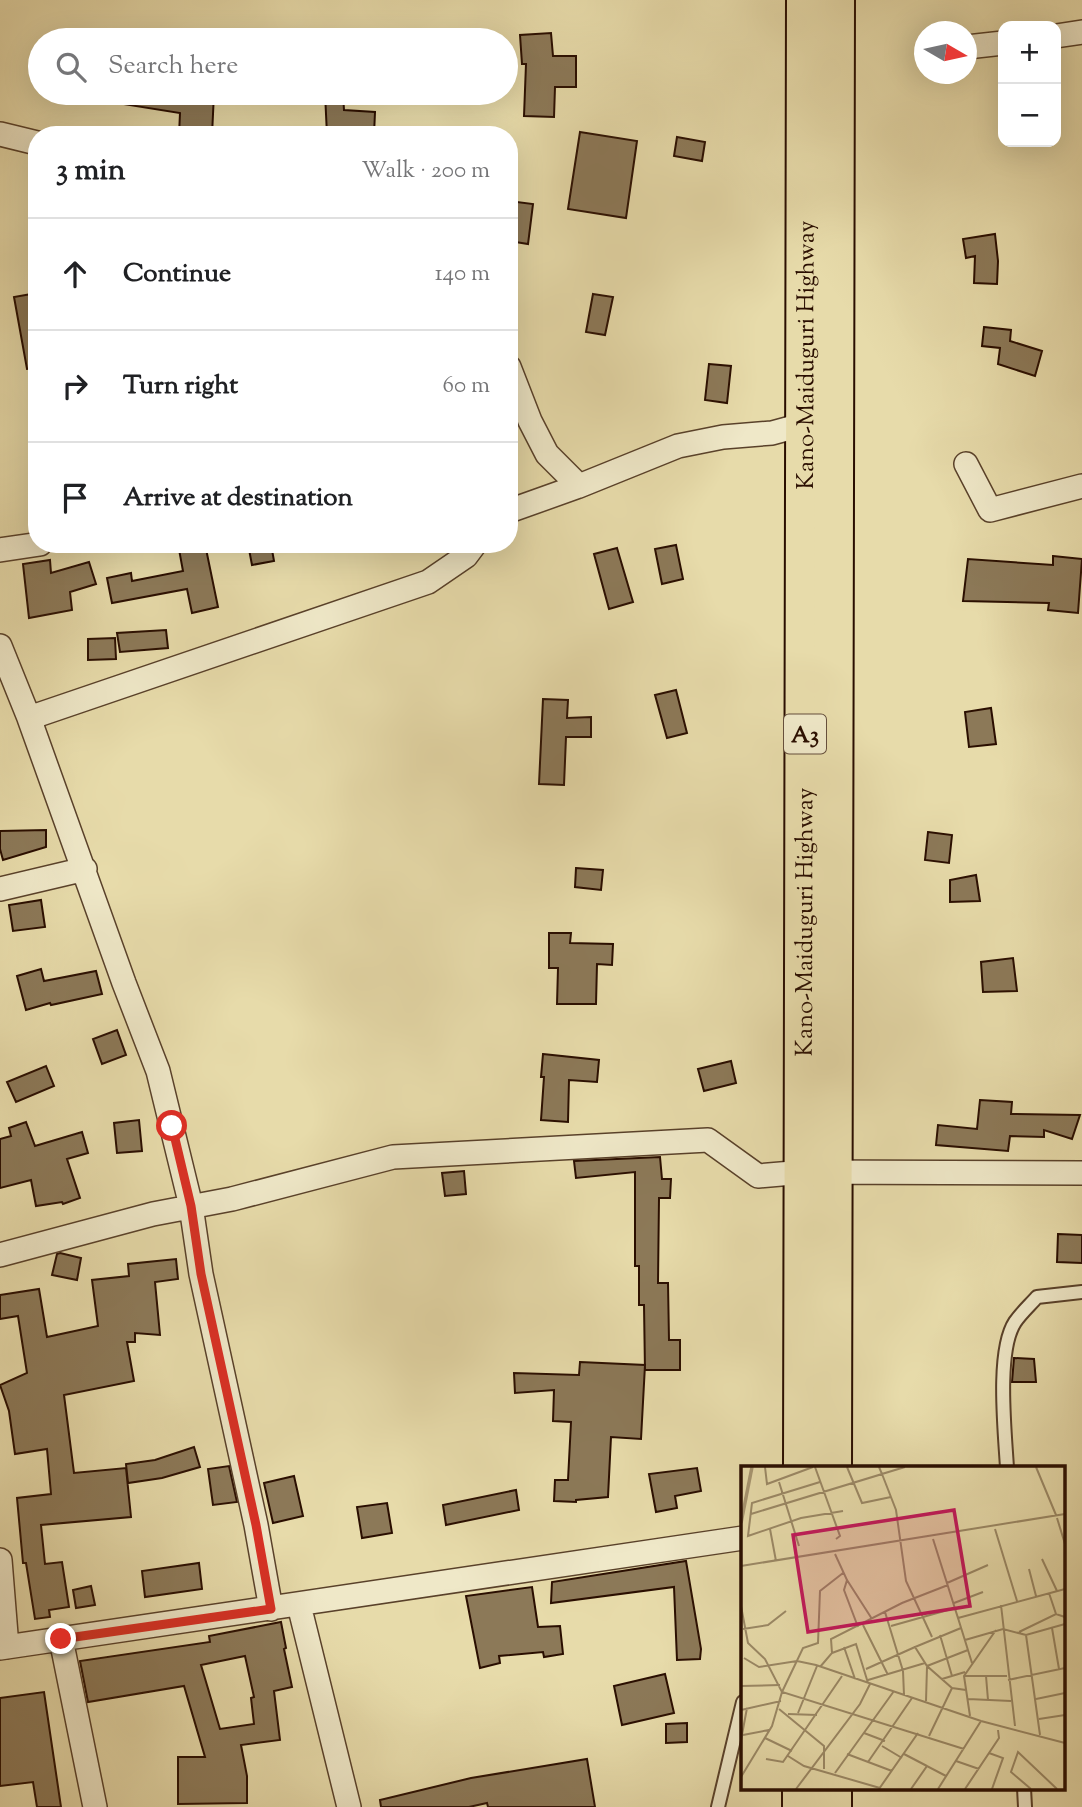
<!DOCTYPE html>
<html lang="en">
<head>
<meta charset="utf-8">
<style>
	:root { --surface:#fff; --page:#f6f6f6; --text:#202124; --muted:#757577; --line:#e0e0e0 }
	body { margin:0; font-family:"Sorts Mill Goudy",serif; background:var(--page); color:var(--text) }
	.controls { position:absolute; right:21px; top:21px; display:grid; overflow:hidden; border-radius:14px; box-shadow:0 7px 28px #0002 }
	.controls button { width:63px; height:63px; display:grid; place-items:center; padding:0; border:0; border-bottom:2px solid var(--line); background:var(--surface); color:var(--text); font:35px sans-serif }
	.compass { position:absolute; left:914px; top:21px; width:63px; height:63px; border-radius:50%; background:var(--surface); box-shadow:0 7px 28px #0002; rotate:99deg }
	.stop { position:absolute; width:21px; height:21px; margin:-16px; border:5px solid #d93025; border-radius:50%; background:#fff }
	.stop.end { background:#d93025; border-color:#fff; box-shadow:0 2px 7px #0008 }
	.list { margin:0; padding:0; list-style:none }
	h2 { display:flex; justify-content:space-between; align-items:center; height:91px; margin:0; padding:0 28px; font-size:30px }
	h2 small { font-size:23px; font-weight:400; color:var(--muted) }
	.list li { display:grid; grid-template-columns:46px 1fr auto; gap:21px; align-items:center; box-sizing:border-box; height:112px; padding:0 28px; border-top:2px solid var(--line) }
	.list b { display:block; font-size:26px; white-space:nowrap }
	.list em { font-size:23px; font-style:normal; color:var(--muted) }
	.icon { flex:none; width:38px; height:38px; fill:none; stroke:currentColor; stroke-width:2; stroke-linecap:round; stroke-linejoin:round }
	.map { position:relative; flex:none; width:1082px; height:1807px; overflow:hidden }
	.search { position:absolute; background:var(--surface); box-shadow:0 7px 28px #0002; left:28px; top:28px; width:490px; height:77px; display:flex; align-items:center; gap:18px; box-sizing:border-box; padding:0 24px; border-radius:38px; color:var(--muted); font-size:26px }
	.panel { position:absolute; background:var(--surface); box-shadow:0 7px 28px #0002; left:28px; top:126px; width:490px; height:427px; border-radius:28px }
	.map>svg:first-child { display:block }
	.building { fill:#8c7958; stroke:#2a0e00; stroke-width:2; fill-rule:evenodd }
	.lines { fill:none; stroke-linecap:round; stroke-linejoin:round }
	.lane-casing { stroke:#59412a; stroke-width:16 }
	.street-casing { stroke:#59412a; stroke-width:26 }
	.highway-casing { stroke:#2a0e00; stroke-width:42 }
	.lane { stroke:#efe8c8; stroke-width:12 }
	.street { stroke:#efe8c8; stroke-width:23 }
	.highway { stroke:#e7dbaa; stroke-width:38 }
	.route { stroke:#d93025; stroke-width:9 }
	.labels { text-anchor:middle; stroke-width:5; stroke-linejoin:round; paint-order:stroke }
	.shield { fill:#efe8c8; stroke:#654f3c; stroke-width:2 }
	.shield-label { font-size:23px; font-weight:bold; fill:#2a0e00 }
	.street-label { font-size:24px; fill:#2a0e00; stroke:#efe8c8 }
	.inset-river { fill:none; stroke:#a79570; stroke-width:3.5 }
	.inset-road { fill:none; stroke:#9b8966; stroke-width:2 }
	.view { fill:#c2185b; fill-opacity:0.15; stroke:#c2185b; stroke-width:3.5 }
	.inset-edge { fill:none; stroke:#2a0e00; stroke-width:3.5 }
</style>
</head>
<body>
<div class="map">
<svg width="1082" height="1807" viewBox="0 0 1082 1807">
	<rect width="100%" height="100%" fill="#e7dbaa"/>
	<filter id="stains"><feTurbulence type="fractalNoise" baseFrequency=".00286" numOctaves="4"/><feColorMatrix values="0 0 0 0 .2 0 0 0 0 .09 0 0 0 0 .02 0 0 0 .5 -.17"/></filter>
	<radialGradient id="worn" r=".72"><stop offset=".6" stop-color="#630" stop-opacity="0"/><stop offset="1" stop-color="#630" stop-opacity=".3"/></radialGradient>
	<path class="building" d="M 551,33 L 553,56 L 576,56 L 576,87 L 555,87 L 554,117 L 524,116 L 526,64 L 522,64 L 520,35 Z
		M 123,93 L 214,93 L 212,135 L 179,135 L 180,113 L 123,104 Z
		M 325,93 L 343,93 L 344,110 L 375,112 L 374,135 L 327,135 Z
		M 580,132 L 637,141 L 626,218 L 568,209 Z
		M 677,137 L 705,142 L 702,161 L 674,156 Z
		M 509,201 L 533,204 L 528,244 L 509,241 Z
		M 995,234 L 998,261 L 997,284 L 974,283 L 975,256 L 966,258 L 963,239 Z
		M 37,293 L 37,368 L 27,369 L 14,297 Z
		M 593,294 L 613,297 L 605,335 L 586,332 Z
		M 984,327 L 1011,330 L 1010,341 L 1042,351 L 1035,376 L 998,364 L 1000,348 L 982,346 Z
		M 709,364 L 731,366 L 727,403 L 705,400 Z
		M 178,544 L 205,544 L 218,607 L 192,613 L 187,589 L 112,603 L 107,578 L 131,573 L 132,581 L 183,571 Z
		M 248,544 L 271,544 L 274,561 L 252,565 Z
		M 676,545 L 683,579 L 662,584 L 655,549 Z
		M 617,548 L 633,602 L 609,609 L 594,554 Z
		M 1053,556 L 1082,559 L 1078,613 L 1048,610 L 1049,603 L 963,601 L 968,559 L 1053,565 Z
		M 50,560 L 51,573 L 89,562 L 96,584 L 70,592 L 72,610 L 29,618 L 23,564 Z
		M 166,630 L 168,648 L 120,652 L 117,633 Z
		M 115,638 L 116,659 L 88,660 L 88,639 Z
		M 676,690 L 687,733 L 667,738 L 655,695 Z
		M 543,699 L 568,700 L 567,718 L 591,717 L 591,737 L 566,737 L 564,785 L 539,784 Z
		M 991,708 L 996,744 L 969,747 L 965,712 Z
		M 46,830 L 46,847 L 3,860 L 0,849 L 0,831 Z
		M 928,832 L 952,835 L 949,863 L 925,860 Z
		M 576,868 L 603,870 L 601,890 L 575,887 Z
		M 976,875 L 980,901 L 950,902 L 950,880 Z
		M 41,900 L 45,927 L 13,931 L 9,905 Z
		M 549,933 L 571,933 L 570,943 L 613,944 L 612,965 L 597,964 L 596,1004 L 557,1004 L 558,968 L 549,968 Z
		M 1013,958 L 1017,991 L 983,992 L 981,962 Z
		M 41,969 L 44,981 L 96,971 L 102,994 L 51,1005 L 50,1003 L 26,1010 L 17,976 Z
		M 117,1030 L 126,1055 L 102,1064 L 93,1039 Z
		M 543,1054 L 599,1060 L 597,1082 L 569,1080 L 568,1122 L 541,1120 L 544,1077 L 541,1077 Z
		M 731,1061 L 736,1083 L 704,1091 L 698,1069 Z
		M 46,1066 L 54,1086 L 16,1102 L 7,1082 Z
		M 980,1100 L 1012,1102 L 1011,1114 L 1080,1115 L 1072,1139 L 1044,1130 L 1044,1137 L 1010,1136 L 1008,1151 L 936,1145 L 938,1125 L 977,1129 Z
		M 139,1120 L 142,1151 L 117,1153 L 114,1123 Z
		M 26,1122 L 35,1146 L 82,1132 L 88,1153 L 67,1159 L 80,1198 L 63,1204 L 62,1202 L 36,1206 L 31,1180 L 0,1188 L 0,1139 L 11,1136 L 9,1128 Z
		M 660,1157 L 662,1179 L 671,1179 L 670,1198 L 659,1198 L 658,1283 L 668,1283 L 669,1340 L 680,1340 L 680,1370 L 645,1370 L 644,1305 L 639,1305 L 639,1266 L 635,1266 L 635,1172 L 576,1178 L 574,1161 Z
		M 464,1171 L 466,1194 L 445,1196 L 442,1173 Z
		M 1058,1234 L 1082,1235 L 1082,1263 L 1057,1262 Z
		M 60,1253 L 81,1258 L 77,1280 L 52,1275 L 57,1254 Z
		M 176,1259 L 178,1279 L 155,1282 L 160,1335 L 135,1333 L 135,1342 L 127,1342 L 134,1381 L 64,1395 L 74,1473 L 126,1468 L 131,1517 L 41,1525 L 45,1564 L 62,1562 L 69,1607 L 49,1610 L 50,1617 L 35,1619 L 26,1563 L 23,1563 L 17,1498 L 51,1494 L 47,1449 L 15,1454 L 9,1411 L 0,1385 L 27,1373 L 18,1316 L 0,1319 L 0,1295 L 39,1289 L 47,1337 L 98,1326 L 92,1280 L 129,1276 L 128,1264 Z
		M 1014,1358 L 1034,1359 L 1036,1382 L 1012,1382 Z
		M 580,1362 L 645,1365 L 641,1439 L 611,1437 L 608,1497 L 576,1500 L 576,1502 L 554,1501 L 555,1480 L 568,1480 L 571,1422 L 553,1421 L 554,1390 L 515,1393 L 514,1373 L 579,1375 Z
		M 194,1447 L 200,1467 L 162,1478 L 128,1483 L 126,1464 L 155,1460 Z
		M 229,1466 L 237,1502 L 213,1505 L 208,1469 Z
		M 697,1468 L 701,1491 L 675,1496 L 677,1508 L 656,1512 L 649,1474 Z
		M 294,1476 L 303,1516 L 273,1523 L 264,1483 Z
		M 516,1490 L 519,1510 L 446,1525 L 443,1505 Z
		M 387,1503 L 392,1533 L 362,1538 L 357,1507 Z
		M 686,1561 L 701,1649 L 700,1659 L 677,1660 L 674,1587 L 551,1603 L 552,1582 Z
		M 199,1563 L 202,1589 L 145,1597 L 142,1571 Z
		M 91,1586 L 95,1605 L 76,1608 L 73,1590 Z
		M 532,1587 L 538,1627 L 560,1626 L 563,1654 L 544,1657 L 543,1652 L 499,1656 L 500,1663 L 480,1668 L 466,1596 Z
		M 281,1622 L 286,1648 L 284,1649 L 292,1687 L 274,1691 L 280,1740 L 241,1745 L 247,1776 L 247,1803 L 178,1804 L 178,1757 L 205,1757 L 184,1686 L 88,1702 L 80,1661 L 210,1642 L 209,1636 ZM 245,1656 L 254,1697 L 251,1698 L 254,1724 L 220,1729 L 201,1665 Z
		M 665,1674 L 674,1713 L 622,1725 L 614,1686 Z
		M 44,1692 L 61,1807 L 37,1807 L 33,1782 L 0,1786 L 0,1698 Z
		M 687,1723 L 687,1742 L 666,1743 L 666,1724 Z
		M 587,1759 L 595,1807 L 488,1807 L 487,1803 L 469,1807 L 381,1807 L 380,1800 L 471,1778 Z"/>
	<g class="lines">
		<g class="lane-casing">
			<path id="lane" d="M 1007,1468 C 1005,1432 996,1351 1015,1322 C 1021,1313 1030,1305 1037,1297 L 1082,1292
				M 1024,1788 L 1025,1807
				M 718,1807 L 743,1702"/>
		</g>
		<g class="street-casing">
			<path id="street" d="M 1056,36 L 1082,32
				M 967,47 L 1003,43
				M 0,134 L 37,143
				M 509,367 L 530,421 L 547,454 L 579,486
				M 966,464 L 990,510 L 1082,486
				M 509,511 L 579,486 L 678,446 L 723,437 L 772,433 L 805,424
				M 0,550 L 40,544
				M 0,646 L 29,718 L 124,983 L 158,1071 L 191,1206 L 201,1274 L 256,1525 L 271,1609
				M 29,718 L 428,582 L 466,556 L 475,544
				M 0,889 L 85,869
				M 0,1255 L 153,1214 L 232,1199 L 393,1157 L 708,1140 L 758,1176 L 804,1172 L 1082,1173
				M 0,1560 L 7,1647
				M 299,1605 L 349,1807
				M 61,1639 L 95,1807
				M 0,1648 L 743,1538"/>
		</g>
		<g class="highway-casing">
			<g id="highway">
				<path id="s1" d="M 803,1468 L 806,0"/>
				<path d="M 832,1468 L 835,0"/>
				<path d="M 802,1807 L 802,1788"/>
				<path d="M 832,1807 L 832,1788"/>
			</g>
		</g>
		<use href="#lane" class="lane"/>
		<use href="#street" class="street"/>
		<use href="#highway" class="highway"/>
	</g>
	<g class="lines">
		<path class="route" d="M 61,1639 L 271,1609 L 256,1525 L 201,1274 L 191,1206 L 172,1126"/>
	</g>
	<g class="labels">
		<rect class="shield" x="784" y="714.5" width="42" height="39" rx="5"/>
		<g class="shield-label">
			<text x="805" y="742">A3</text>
		</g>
		<g class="street-label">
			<text dy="8" stroke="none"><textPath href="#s1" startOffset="1113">Kano-Maiduguri Highway</textPath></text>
			<text dy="8" stroke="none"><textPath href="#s1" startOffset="546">Kano-Maiduguri Highway</textPath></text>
		</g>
	</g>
	<g transform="translate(741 1466)">
		<rect width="324" height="324" fill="#e7dbaa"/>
		<path class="inset-river" d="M 0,57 L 11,1"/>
		<path class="inset-road" d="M 24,1 L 26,18 L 72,1M 74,1 L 99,70 L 95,73M 106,1 L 121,37 L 150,31M 164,1 L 141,8 L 155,44 L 165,115 L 191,171M 295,1 L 315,49M 38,16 L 58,80M 79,16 L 11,37 L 7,70 L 60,52 L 102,45M 10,48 L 141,8 L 138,1M 316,52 L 324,78M 29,63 L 35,95M 254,63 L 276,135M 192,73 L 217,152 L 324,123M 94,88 L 106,114 L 103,124 L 117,161M 301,93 L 316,125M 0,100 L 324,48M 288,103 L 295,130M 102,107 L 79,125 L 77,177 L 62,182 L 41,226 L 223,283M 106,114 L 131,153M 206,117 L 247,99M 308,127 L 315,148M 213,137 L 242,126M 260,139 L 274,260M 0,140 L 7,177 L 24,193 L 41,226 L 31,260 L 0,311M 144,146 L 162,205 L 163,229M 217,152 L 231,197M 122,159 L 147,209M 150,160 L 214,142M 220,162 L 174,181 L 186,200 L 211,222 L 225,224M 311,162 L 318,203M 2,163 L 27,159 L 45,145M 278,166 L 315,148 L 324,151M 199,169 L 211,210M 285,169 L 299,269M 224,174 L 262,163 L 285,169 L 324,158M 103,181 L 114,213M 91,187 L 115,178 L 127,217M 3,192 L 18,201 L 56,195 L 75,199 L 240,255 L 324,277M 186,200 L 227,184M 79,201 L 91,187 L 90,173 L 161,137 L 207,119M 125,203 L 174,181M 223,210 L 266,210M 245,210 L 247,234M 201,213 L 224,206M 127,214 L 184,197M 267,214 L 324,202M 0,220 L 39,219M 227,233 L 270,235M 295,233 L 324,227M 185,235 L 186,201M 38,243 L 83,280 L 83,303M 0,244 L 40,235M 57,247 L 76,200M 47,248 L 76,249M 229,250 L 223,210 L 255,164M 298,253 L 324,249M 123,267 L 144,275M 2,269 L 28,264M 188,270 L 211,222M 24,272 L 51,285M 0,274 L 6,242M 141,280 L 161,292M 248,287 L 262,292 L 251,323M 106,288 L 151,305M 163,288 L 186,300M 47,290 L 63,300 L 139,322M 25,293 L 42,296 L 101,210M 215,295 L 238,303M 127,296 L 171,232M 94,307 L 153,225M 55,323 L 119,238 L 129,218M 138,323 L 177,267M 170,323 L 186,300 L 205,310M 197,323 L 240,255M 224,323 L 258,272 L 257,264M 290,323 L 270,306 L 277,286 L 316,323"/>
		<path class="view" d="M 213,44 L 229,140 L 67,166 L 52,69 Z"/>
		<rect width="324" height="324" class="inset-edge"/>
	</g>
	<rect width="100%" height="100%" filter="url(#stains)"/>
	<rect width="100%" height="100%" fill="url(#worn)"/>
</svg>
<div class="controls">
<button>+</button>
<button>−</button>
</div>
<svg class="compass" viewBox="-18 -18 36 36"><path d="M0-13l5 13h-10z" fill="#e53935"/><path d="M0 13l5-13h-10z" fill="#757577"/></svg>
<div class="stop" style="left:172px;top:1126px"></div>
<div class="stop end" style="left:61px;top:1639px"></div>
<div class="search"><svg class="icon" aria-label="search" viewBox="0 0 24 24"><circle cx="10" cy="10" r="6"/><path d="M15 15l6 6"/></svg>Search here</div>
<section class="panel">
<h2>3 min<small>Walk · 200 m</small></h2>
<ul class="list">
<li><svg class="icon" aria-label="ahead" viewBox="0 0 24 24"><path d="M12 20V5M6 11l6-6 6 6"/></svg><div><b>Continue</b></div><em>140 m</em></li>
<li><svg class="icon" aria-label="right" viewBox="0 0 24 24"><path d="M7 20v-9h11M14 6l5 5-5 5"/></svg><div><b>Turn right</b></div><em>60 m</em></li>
<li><svg class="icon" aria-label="arrive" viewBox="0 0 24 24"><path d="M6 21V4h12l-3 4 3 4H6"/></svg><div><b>Arrive at destination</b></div></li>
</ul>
</section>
</div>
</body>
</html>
